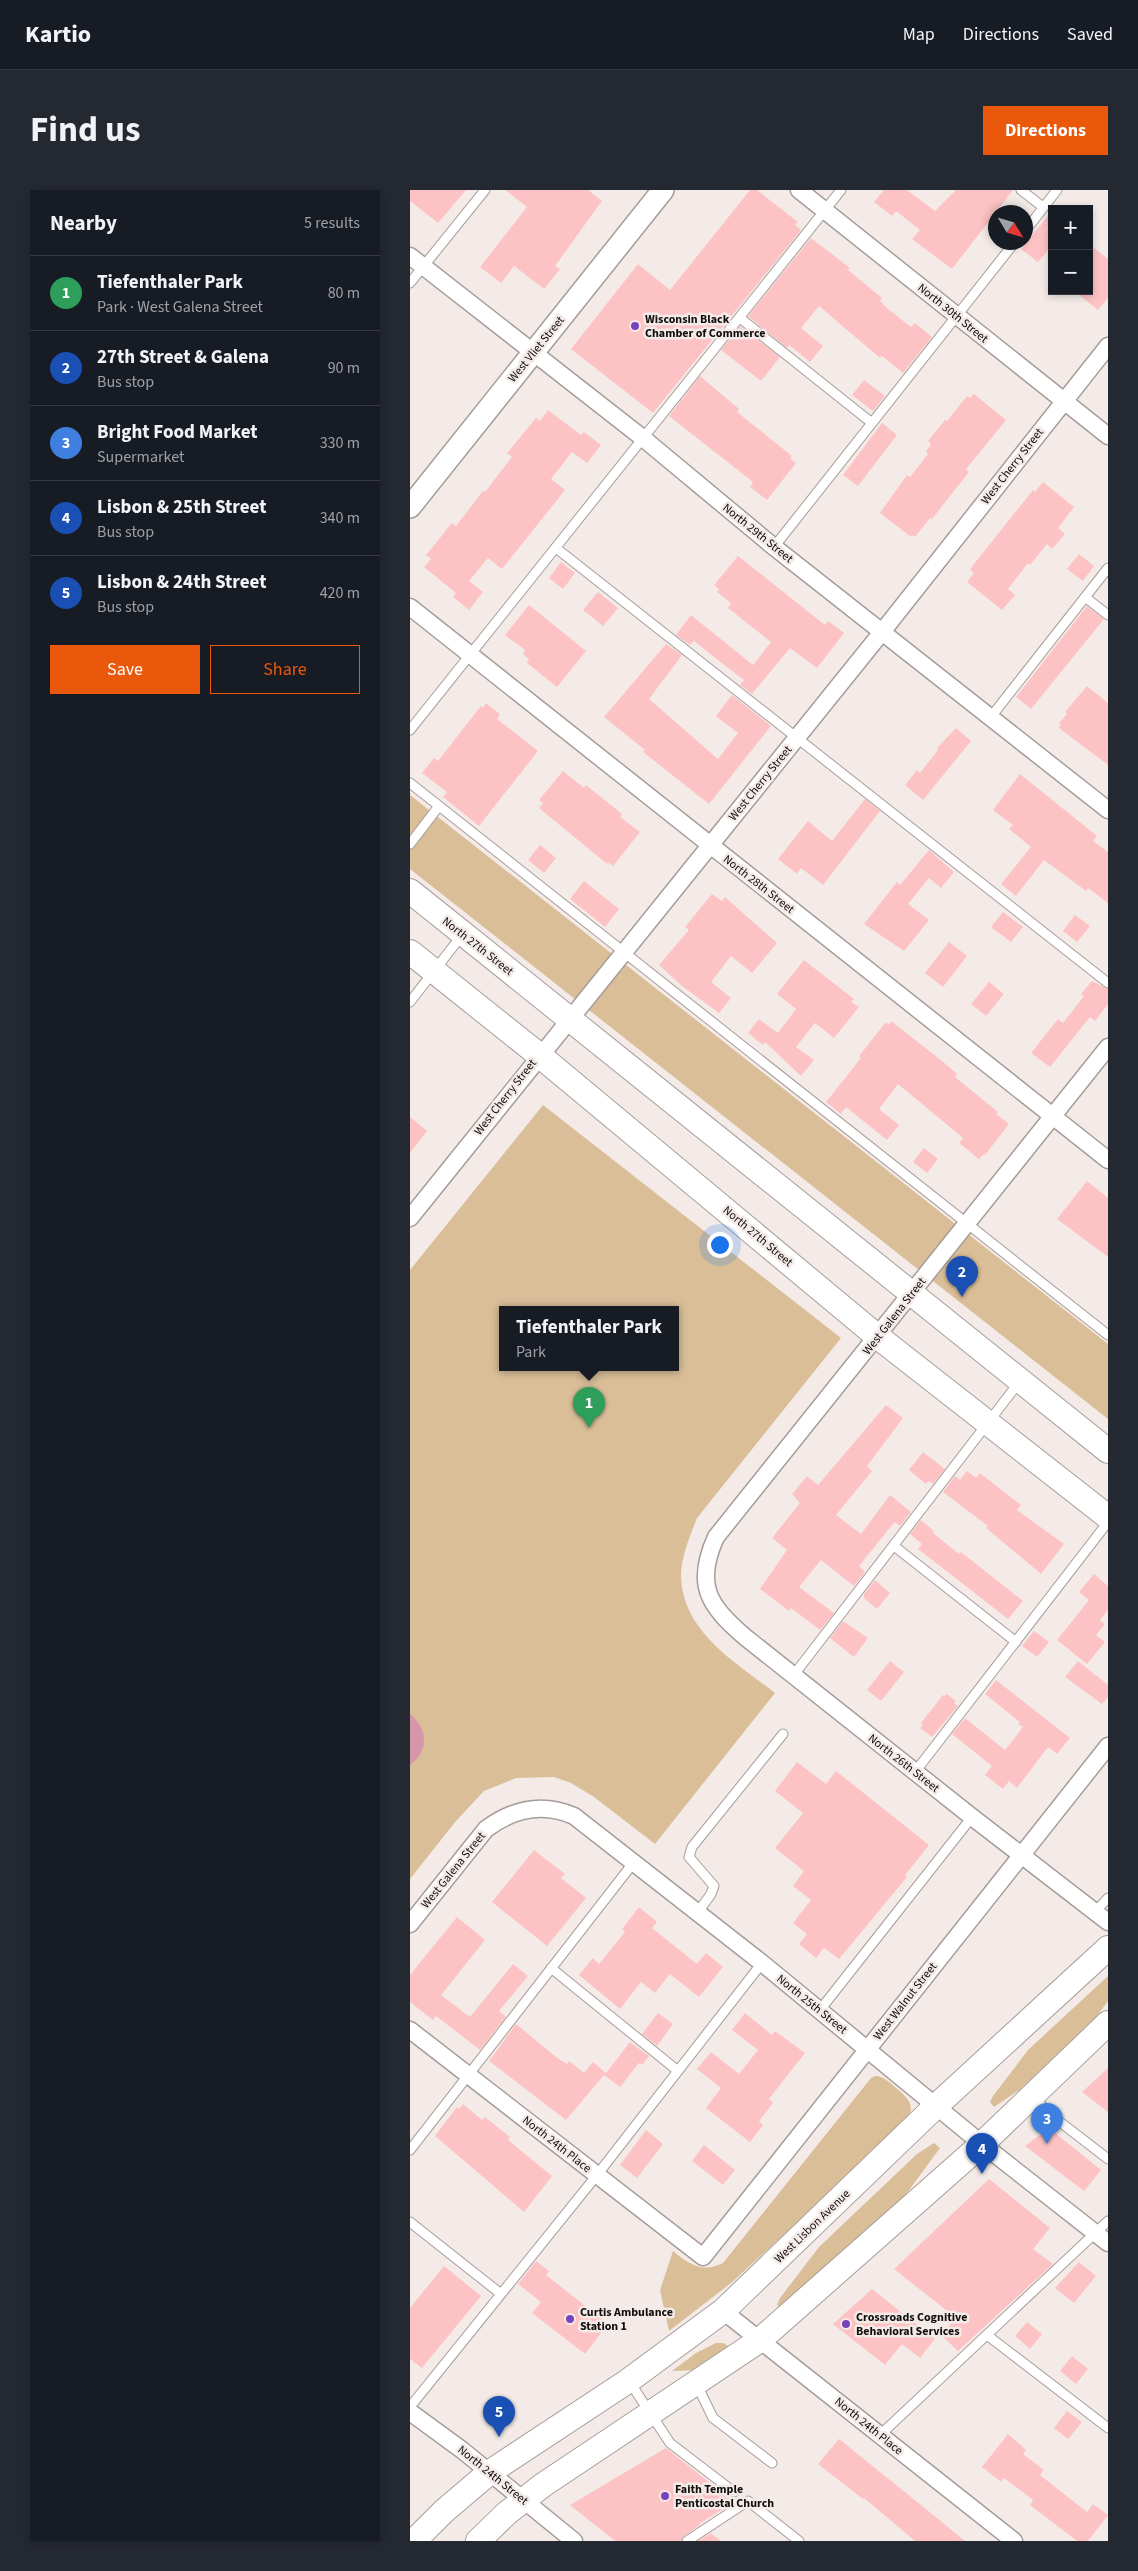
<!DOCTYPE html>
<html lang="en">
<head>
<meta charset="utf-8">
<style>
	:root { --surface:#171b24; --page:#242831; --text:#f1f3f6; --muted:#9ea1a6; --line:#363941; --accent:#ea580c }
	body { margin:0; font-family:"Source Sans 3",sans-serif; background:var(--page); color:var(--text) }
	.controls { position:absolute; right:15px; top:15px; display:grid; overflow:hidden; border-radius:0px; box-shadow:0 2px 8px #0003 }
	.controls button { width:45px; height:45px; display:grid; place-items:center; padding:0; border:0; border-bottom:1px solid var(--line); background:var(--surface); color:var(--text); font:25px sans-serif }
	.compass { position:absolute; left:578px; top:15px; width:45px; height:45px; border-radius:50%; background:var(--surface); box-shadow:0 2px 8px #0003; rotate:128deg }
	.you { position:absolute; left:309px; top:1054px; width:18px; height:18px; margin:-12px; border:4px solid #fff; border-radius:50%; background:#1a73e8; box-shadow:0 0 0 8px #1a73e833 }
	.badge { display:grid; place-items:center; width:32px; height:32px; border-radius:50%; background:var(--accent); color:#fff; font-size:16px; font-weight:700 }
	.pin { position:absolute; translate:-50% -41px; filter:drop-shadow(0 1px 2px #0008) }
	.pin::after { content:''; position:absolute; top:26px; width:18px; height:15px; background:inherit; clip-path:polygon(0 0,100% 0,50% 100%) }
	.popup { position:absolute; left:89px; top:1116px; width:180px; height:65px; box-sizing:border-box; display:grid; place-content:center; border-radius:0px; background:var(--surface); filter:drop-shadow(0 1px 4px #0005); font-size:16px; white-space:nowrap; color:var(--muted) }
	.popup b { font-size:19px; color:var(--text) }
	.popup::after { content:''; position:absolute; left:50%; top:100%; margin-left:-10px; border:10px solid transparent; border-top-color:var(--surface) }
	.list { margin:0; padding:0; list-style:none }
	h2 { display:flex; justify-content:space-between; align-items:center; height:65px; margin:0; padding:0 20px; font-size:21px }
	h2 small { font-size:16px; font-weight:400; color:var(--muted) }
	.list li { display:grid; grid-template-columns:32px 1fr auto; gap:15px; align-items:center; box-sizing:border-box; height:75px; padding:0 20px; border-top:1px solid var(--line) }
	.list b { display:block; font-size:19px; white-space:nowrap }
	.list p { margin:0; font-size:16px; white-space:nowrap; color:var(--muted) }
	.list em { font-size:16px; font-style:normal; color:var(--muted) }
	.actions { display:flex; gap:10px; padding:15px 20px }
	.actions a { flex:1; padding:11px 0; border:1px solid var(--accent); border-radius:0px; text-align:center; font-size:18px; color:var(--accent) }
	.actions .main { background:var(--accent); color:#fff }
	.map { position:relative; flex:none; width:698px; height:2351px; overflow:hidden; border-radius:0px }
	header { display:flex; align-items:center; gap:30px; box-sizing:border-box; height:70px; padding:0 25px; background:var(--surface); border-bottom:1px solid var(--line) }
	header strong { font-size:24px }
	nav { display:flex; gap:28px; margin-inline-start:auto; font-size:18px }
	.intro { display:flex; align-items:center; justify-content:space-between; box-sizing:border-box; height:120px; padding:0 30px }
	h1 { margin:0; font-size:35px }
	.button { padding:12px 22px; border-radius:0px; background:var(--accent); color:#fff; font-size:18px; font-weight:700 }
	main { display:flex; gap:30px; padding:0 30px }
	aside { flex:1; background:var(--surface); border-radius:0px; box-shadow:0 2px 8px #0003 }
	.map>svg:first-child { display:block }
	.green { fill:#d9be98; fill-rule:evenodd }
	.water { fill:#d696aa }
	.building { fill:#fdc3c4 }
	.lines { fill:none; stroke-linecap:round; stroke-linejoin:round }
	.service-casing { stroke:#a69d9a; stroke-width:11 }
	.minor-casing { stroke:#a69d9a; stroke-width:19 }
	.tertiary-casing { stroke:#a69d9a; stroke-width:24 }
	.secondary-casing { stroke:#a69d9a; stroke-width:26 }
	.service { stroke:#fff; stroke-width:9 }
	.minor { stroke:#fff; stroke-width:16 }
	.tertiary { stroke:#fff; stroke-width:21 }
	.secondary { stroke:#fff; stroke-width:24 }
	.poi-dot { fill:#7944bb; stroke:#f4ebe8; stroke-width:2 }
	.labels { text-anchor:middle; stroke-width:5; stroke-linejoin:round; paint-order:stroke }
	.street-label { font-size:12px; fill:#110e0d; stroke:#f4ebe8 }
	.poi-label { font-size:12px; font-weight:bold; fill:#110e0d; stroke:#f4ebe8; text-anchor:start }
</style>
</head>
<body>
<header>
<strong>Kartio</strong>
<nav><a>Map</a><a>Directions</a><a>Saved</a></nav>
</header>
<div class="intro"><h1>Find us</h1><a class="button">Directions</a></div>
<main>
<aside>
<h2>Nearby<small>5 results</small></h2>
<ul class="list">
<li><span class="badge" style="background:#2e9e5b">1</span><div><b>Tiefenthaler Park</b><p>Park · West Galena Street</p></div><em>80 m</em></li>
<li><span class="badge" style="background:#1a4fb4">2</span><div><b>27th Street &amp; Galena</b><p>Bus stop</p></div><em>90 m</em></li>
<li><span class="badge" style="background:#3f7fe0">3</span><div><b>Bright Food Market</b><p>Supermarket</p></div><em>330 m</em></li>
<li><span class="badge" style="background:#1a4fb4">4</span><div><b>Lisbon &amp; 25th Street</b><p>Bus stop</p></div><em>340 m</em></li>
<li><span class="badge" style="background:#1a4fb4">5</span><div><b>Lisbon &amp; 24th Street</b><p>Bus stop</p></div><em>420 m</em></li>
</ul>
<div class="actions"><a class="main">Save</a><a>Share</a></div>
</aside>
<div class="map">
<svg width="698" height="2351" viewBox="0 0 698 2351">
	<rect width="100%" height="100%" fill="#f4ebe8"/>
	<path class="green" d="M 0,605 L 698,1154 L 698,1229 L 0,679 Z
		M 133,915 L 431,1148 L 287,1328 C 280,1346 271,1367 271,1387 C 273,1443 327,1473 365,1503 L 245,1654 L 184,1607 L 161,1593 L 144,1587 L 106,1588 L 74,1601 L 46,1631 L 0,1689 L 0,1080 ZM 93,1119 L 265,1119 L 265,1177 L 93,1177 Z
		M 698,1786 L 698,1811 L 686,1827 L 609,1900 L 584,1917 L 580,1912 L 583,1906 L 618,1860 Z
		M 465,1886 C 474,1886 480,1893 486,1898 C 511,1918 501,1925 483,1945 L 321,2093 L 259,2141 L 250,2100 L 263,2061 C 280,2075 292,2083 313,2073 L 461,1888 Z
		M 524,1953 L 530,1958 L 494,2007 L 372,2120 L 367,2115 L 370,2108 L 409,2057 L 507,1964 Z
		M 306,2153 L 314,2153 L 321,2159 L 291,2180 L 262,2181 L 286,2163 Z"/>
	<path class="water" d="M 0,1524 C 18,1538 19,1561 0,1575 Z"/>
	<path class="building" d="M 0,0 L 56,0 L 28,33 L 0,11 Z
		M 95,0 L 178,0 L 192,11 L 145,76 L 150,79 L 134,99 L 104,76 L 91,93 L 70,77 L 117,17 Z
		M 340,0 L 347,0 L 388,32 L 385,35 L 391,40 L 243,223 L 161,159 L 228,74 L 260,100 Z
		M 474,0 L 497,0 L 525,21 L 546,0 L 603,0 L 542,79 L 502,49 L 510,40 L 486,21 L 482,26 L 464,12 Z
		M 642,21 L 642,55 L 628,72 L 611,59 Z
		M 401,48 L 440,78 L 438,80 L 472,108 L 470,111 L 477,118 L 501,137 L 505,133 L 522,147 L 493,183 L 472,166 L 470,168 L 409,116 L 391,138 L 413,156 L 400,172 L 379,155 L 377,158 L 338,126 Z
		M 679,54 L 698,69 L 698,108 L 688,120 L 664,101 L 679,101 Z
		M 330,136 L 370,167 L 351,191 L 311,160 Z
		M 290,186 L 329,219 L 327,222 L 382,266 L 380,268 L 386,273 L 357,310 L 340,297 L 343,292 L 259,226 Z
		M 454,190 L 475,206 L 463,221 L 442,205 Z
		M 564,204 L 596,230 L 556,279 L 559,282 L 522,329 L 520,328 L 505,347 L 502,345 L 501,347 L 470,323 L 497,285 L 500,287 L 518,264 L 516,262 L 521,254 L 518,251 L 535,230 L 537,231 L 557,206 L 560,208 Z
		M 138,220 L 171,245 L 174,242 L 191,255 L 177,273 L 162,262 L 141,289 L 155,300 L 92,379 L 78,368 L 59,391 L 73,402 L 59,420 L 43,407 L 46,403 L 14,377 L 21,369 L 16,365 L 42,333 L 46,336 L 73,301 L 75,302 L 102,267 L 97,263 L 126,228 L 130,231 Z
		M 472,233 L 487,245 L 448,296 L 433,285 Z
		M 633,292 L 664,317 L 648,338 L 655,344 L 642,359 L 637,354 L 620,375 L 618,373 L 598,399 L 605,405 L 592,420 L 557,392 L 564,383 L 560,379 L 623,300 L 625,302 Z
		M 669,364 L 684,376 L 673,391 L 657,379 Z
		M 328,366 L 415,435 L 418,431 L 434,443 L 407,478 L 380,458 L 342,504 L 330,495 L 334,490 L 309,471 L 284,451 L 280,455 L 266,445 L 281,425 L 343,475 L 361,452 L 318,418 L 321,413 L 307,402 L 309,399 L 304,395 Z
		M 151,372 L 165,383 L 153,399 L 139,388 Z
		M 188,402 L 208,418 L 193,436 L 173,420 Z
		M 119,415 L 176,461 L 147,497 L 117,473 L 119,469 L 113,464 L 115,460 L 95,445 Z
		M 677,416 L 694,429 L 621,519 L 606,507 Z
		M 256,454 L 272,465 L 239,509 L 308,569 L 328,543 L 306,526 L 322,505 L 361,536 L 299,614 L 233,562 L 235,560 L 194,527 Z
		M 677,496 L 698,513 L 698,575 L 649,538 L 651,535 L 649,533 L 657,524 L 655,522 Z
		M 76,513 L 90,524 L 87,529 L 128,561 L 69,636 L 33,607 L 37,602 L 12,583 L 24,568 L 28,571 L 71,516 L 73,518 Z
		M 546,538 L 561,551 L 513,610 L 495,595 L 507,580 L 510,583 L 528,560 L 527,558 Z
		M 153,581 L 174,598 L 176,595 L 212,624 L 210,627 L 230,642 L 203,676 L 198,672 L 197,674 L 129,618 L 133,613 L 129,610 Z
		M 610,584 L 687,646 L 683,651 L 698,662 L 698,713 L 678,698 L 676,701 L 634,670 L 606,706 L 591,694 L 621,657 L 599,639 L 603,635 L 583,620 Z
		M 455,609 L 470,621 L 413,695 L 391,678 L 387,684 L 368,669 L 398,631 L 422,651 Z
		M 130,655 L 146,668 L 134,683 L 118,670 Z
		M 519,660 L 544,682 L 531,698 L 519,688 L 498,714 L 519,730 L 494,761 L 454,734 L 487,692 L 490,695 Z
		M 174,691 L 209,719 L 195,737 L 160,709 Z
		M 302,704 L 312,711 L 315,707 L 367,753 L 342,783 L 321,766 L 301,792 L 321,808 L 309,823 L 272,796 L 249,775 L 279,740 L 275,737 Z
		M 593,722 L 613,737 L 601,752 L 581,737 Z
		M 665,725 L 680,736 L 667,752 L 653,741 Z
		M 539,752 L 557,766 L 533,797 L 515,783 Z
		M 394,770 L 444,809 L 441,812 L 449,817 L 424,848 L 405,833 L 386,857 L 404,870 L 391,886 L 355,852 L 353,855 L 338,843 L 349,829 L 368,843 L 386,819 L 367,804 Z
		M 682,791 L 698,799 L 698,814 L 685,831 L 680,827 L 640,877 L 621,863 L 648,829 L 653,833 L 674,806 L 671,804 Z
		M 579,792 L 594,804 L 576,826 L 561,814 Z
		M 481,831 L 537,875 L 547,884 L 545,887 L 588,922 L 586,924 L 599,934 L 575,965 L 574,964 L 569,969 L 549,953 L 553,948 L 488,894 L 469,919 L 489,935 L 477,950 L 436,917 L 431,924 L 416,912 L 451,868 L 449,866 L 476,832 L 479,835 Z
		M 0,927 L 17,941 L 0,963 Z
		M 514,958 L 528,969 L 517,983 L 503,972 Z
		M 677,991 L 698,1008 L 698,1067 L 647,1029 Z
		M 476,1215 L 493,1228 L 457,1276 L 462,1281 L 426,1325 L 451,1344 L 480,1305 L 501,1322 L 490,1336 L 485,1332 L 483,1334 L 449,1376 L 455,1382 L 444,1396 L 411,1370 L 389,1397 L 424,1423 L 410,1440 L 381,1418 L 379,1421 L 350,1399 L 377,1360 L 362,1348 L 390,1313 L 382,1304 L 397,1286 L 408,1295 Z
		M 513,1262 L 535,1279 L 523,1294 L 518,1291 L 516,1294 L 499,1280 Z
		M 557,1281 L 566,1288 L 570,1283 L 611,1315 L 607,1320 L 654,1354 L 631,1384 L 576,1338 L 578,1336 L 533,1302 L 545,1286 L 550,1290 Z
		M 511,1330 L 524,1341 L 523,1343 L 549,1364 L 551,1362 L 613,1411 L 598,1429 L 508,1359 L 512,1354 L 500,1344 Z
		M 684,1384 L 698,1396 L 698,1420 L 690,1430 L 695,1434 L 686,1445 L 695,1452 L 677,1474 L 647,1450 L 679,1410 L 669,1402 Z
		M 465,1390 L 480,1403 L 467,1419 L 454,1408 L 454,1404 Z
		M 433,1431 L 458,1448 L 444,1467 L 420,1448 Z
		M 624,1441 L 639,1452 L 627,1467 L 612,1456 Z
		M 480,1471 L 494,1482 L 471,1511 L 457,1500 Z
		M 668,1471 L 698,1495 L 698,1507 L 692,1514 L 655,1487 Z
		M 586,1490 L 660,1548 L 647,1564 L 638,1557 L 607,1598 L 599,1591 L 593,1599 L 575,1585 L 582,1576 L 542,1544 L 555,1528 L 595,1560 L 613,1537 L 608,1534 L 610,1532 L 575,1504 Z
		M 537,1504 L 546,1511 L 544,1513 L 548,1516 L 522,1547 L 510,1538 L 513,1535 L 511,1533 L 533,1505 L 535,1506 Z
		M 387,1572 L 416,1594 L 426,1581 L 519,1655 L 495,1685 L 497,1687 L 429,1769 L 414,1758 L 406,1768 L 389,1754 L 397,1744 L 383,1733 L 401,1710 L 383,1696 L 394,1681 L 365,1658 L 393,1623 L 365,1601 Z
		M 124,1660 L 155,1684 L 151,1688 L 176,1708 L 137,1756 L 82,1712 Z
		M 229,1717 L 247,1732 L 242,1738 L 287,1774 L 296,1763 L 313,1777 L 289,1807 L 260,1784 L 245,1803 L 231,1792 L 210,1819 L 169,1785 L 183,1768 L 189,1774 L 215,1742 L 212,1739 Z
		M 47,1727 L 75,1750 L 31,1805 L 60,1827 L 103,1774 L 118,1786 L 89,1821 L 96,1827 L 70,1860 L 26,1826 L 23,1830 L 0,1812 L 0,1785 Z
		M 248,1823 L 263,1834 L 247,1856 L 232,1844 Z
		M 335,1823 L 362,1845 L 365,1841 L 395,1863 L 359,1909 L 363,1913 L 349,1931 L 353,1935 L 340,1952 L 296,1918 L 311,1898 L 287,1879 L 301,1862 L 329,1884 L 348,1860 L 322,1840 Z
		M 106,1834 L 146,1867 L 157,1874 L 159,1871 L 174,1883 L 183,1872 L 196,1883 L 220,1852 L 239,1866 L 232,1875 L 229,1873 L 210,1897 L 194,1885 L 156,1930 L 79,1871 Z
		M 698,1878 L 698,1922 L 672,1902 Z
		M 53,1914 L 72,1930 L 75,1927 L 100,1947 L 98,1950 L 142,1986 L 114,2022 L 25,1946 L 47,1917 L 49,1919 Z
		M 639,1938 L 691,1980 L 674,2001 L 615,1956 Z
		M 236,1940 L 253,1954 L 227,1988 L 210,1975 Z
		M 294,1955 L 325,1980 L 313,1995 L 282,1971 Z
		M 579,1989 L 640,2038 L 623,2059 L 643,2074 L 548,2161 L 531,2145 L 546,2128 L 484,2079 Z
		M 126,2071 L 139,2081 L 136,2085 L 198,2134 L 175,2164 L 122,2123 L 131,2112 L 108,2094 Z
		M 669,2072 L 686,2086 L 664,2113 L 645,2098 Z
		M 34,2076 L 71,2106 L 12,2178 L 0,2169 L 0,2118 Z
		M 462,2099 L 525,2149 L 510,2168 L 492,2154 L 475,2175 L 423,2134 Z
		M 617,2132 L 632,2144 L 620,2159 L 605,2146 Z
		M 662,2166 L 678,2179 L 666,2194 L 650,2181 Z
		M 657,2221 L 672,2232 L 658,2249 L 644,2238 Z
		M 598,2244 L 616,2260 L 613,2264 L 634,2280 L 630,2285 L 677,2322 L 683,2314 L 698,2325 L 678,2351 L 667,2351 L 620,2315 L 623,2310 L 594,2288 L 591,2292 L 572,2277 Z
		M 429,2249 L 511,2315 L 555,2351 L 505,2351 L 454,2308 L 453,2309 L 431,2292 L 408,2274 Z
		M 256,2258 L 324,2312 L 289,2334 L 290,2335 L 274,2346 L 271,2351 L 205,2351 L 160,2315 Z
		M 301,2343 L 311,2351 L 288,2351 Z"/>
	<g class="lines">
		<g class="service-casing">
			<path id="service" d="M 611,0 L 633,17
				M 616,40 L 647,0
				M 0,93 L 75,0
				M 330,128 L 462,233
				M 364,357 L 605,52
				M 146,358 L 698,793
				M 675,407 L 698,425
				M 580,528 L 698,378
				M 0,540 L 431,0
				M 0,593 L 698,1145
				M 0,654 L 29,616
				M 0,812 L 52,745
				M 484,1356 L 606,1452
				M 383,1486 L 610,1191
				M 505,1582 L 698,1332
				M 288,1722 L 301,1704 L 304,1696 L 279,1667 L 282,1657 L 373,1544
				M 685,1722 L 698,1708
				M 141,1778 L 268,1881
				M 410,1820 L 562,1627
				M 622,1906 L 641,1925 L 698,1969
				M 0,1960 L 224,1672
				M 0,2032 L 91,2104
				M 577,2145 L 698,2238
				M 219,2191 L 260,2253 L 324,2302
				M 287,2195 L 303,2228 L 362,2273
				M 0,2217 L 187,1985 L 352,1773
				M 470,2245 L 698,2031
				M 277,2351 L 338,2311 L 389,2351"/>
		</g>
		<g class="minor-casing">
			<path id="minor" d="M 389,0 L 698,246
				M 0,66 L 234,249 L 364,357 L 698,620
				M 0,417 L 698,970
				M 698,857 L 306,1347 C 284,1395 299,1416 335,1447 L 562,1627 L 698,1732
				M 0,1028 L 472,442 L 698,156
				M 0,1734 L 76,1639 C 103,1619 132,1612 164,1626 L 352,1773 L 572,1954 L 698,2053
				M 0,1840 L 293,2067 L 698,1556
				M 313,2121 L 604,2351
				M 0,2222 L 52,2260 L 164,2351"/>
		</g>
		<g class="tertiary-casing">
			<path id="tertiary" d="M 0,317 L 253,0"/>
		</g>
		<g class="secondary-casing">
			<path id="secondary" d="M 0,701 L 698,1261
				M 0,762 L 129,865 L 468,1147 L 698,1327
				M 4,2351 L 34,2321 L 80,2282 L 218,2191 L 313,2121 L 526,1916 L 698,1758
				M 68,2351 L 97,2323 L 133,2295 L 350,2150 L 572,1954 L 698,1833"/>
		</g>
		<use href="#service" class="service"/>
		<use href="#minor" class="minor"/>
		<use href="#tertiary" class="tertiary"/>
		<use href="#secondary" class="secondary"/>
	</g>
	<g class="poi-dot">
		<circle cx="225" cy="136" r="5"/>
		<circle cx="160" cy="2129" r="5"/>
		<circle cx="436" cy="2134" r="5"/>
		<circle cx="255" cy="2306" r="5"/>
	</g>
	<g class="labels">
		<g class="street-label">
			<text transform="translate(543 123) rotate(39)" y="4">North 30th Street</text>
			<text transform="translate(126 159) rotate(-51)" y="4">West Vliet Street</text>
			<text transform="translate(602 276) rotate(-52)" y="4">West Cherry Street</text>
			<text transform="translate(348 343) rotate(39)" y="4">North 29th Street</text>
			<text transform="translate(350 593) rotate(-51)" y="4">West Cherry Street</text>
			<text transform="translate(349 694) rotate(38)" y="4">North 28th Street</text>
			<text transform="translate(68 756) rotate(38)" y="4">North 27th Street</text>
			<text transform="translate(95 907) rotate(-52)" y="4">West Cherry Street</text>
			<text transform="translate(348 1046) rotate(40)" y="4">North 27th Street</text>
			<text transform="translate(484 1126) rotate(-52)" y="4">West Galena Street</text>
			<text transform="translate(494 1573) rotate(38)" y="4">North 26th Street</text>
			<text transform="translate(43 1680) rotate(-51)" y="4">West Galena Street</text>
			<text transform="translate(495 1811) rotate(-52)" y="4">West Walnut Street</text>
			<text transform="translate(402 1814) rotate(39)" y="4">North 25th Street</text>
			<text transform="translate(147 1954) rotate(38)" y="4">North 24th Place</text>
			<text transform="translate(402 2036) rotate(-44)" y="4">West Lisbon Avenue</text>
			<text transform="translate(459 2236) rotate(39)" y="4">North 24th Place</text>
			<text transform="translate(83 2285) rotate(39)" y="4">North 24th Street</text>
		</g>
		<g class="poi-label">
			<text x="235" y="133">Wisconsin Black<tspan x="235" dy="14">Chamber of Commerce</tspan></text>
			<text x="170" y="2126">Curtis Ambulance<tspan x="170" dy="14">Station 1</tspan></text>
			<text x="446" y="2131">Crossroads Cognitive<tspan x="446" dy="14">Behavioral Services</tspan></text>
			<text x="265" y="2303">Faith Temple<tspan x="265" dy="14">Penticostal Church</tspan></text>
		</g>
	</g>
</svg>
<div class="controls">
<button>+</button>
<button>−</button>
</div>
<svg class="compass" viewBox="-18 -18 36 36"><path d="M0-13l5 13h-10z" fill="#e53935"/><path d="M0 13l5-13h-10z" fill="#9ea1a6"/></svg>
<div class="you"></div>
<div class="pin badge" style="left:179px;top:1238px;background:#2e9e5b">1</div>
<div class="popup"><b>Tiefenthaler Park</b>Park</div>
<div class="pin badge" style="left:552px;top:1107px;background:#1a4fb4">2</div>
<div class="pin badge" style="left:637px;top:1954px;background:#3f7fe0">3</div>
<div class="pin badge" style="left:572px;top:1984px;background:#1a4fb4">4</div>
<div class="pin badge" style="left:89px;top:2247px;background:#1a4fb4">5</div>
</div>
</main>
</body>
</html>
